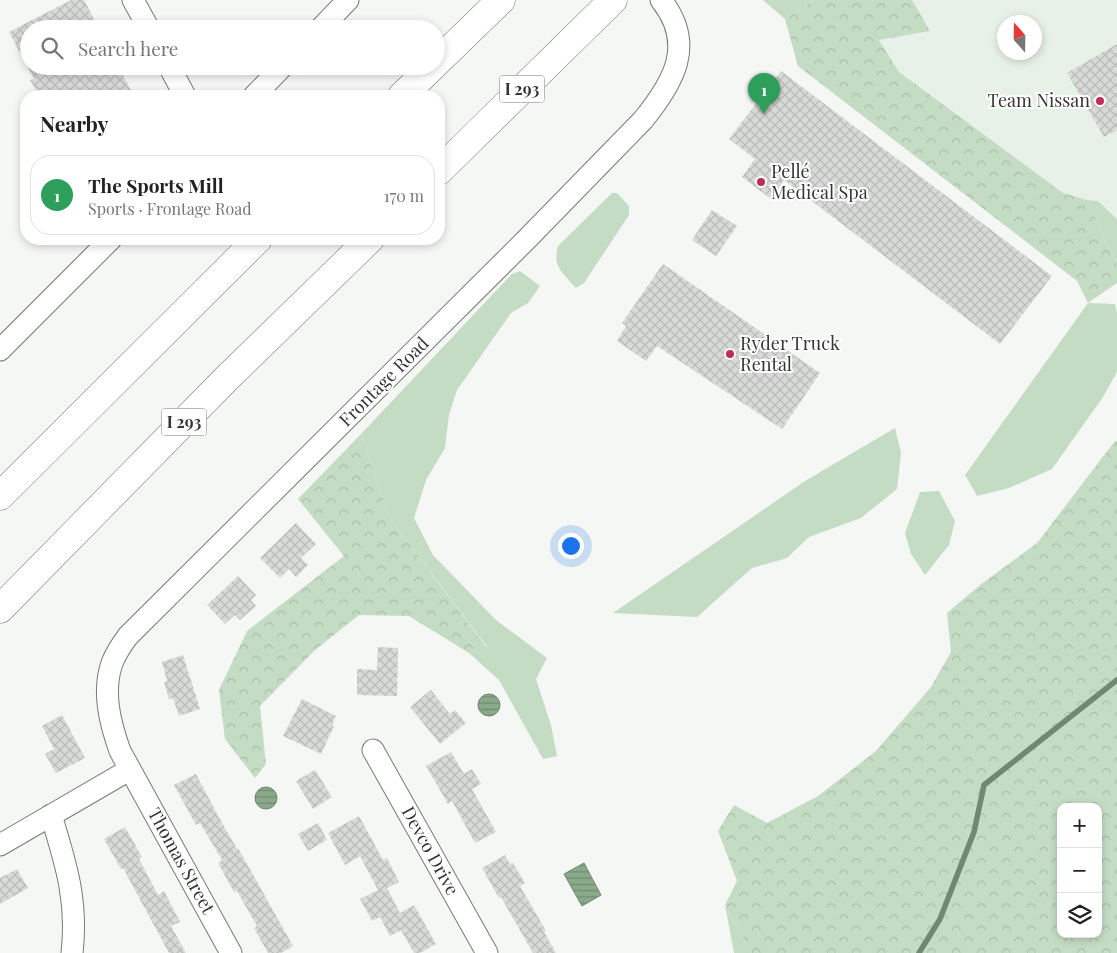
<!DOCTYPE html>
<html lang="en">
<head>
<meta charset="utf-8">
<style>
	:root { --surface:#fff; --page:#f2f2f2; --text:#222; --muted:#767676; --line:#e0e0e0; --accent:#1a73e8 }
	body { margin:0; font-family:"Playfair Display",serif; background:var(--page); color:var(--text) }
	.controls { position:absolute; right:15px; bottom:15px; display:grid; overflow:hidden; border-radius:10px; box-shadow:0 2px 8px #0003 }
	.controls button { width:45px; height:45px; display:grid; place-items:center; padding:0; border:0; border-bottom:1px solid var(--line); background:var(--surface); color:var(--text); font:25px sans-serif }
	.compass { position:absolute; left:997px; top:15px; width:45px; height:45px; border-radius:50%; background:var(--surface); box-shadow:0 2px 8px #0003; rotate:340deg }
	.you { position:absolute; left:570px; top:545px; width:18px; height:18px; margin:-12px; border:4px solid #fff; border-radius:50%; background:#1a73e8; box-shadow:0 0 0 8px #1a73e833 }
	.badge { display:grid; place-items:center; width:32px; height:32px; border-radius:50%; background:var(--accent); color:#fff; font-size:16px; font-weight:700 }
	.pin { position:absolute; translate:-50% -41px; filter:drop-shadow(0 1px 2px #0008) }
	.pin::after { content:''; position:absolute; top:26px; width:18px; height:15px; background:inherit; clip-path:polygon(0 0,100% 0,50% 100%) }
	.list { margin:0; padding:0; list-style:none }
	h2 { display:flex; justify-content:space-between; align-items:center; height:65px; margin:0; padding:0 20px; font-size:21px }
	h2 small { font-size:16px; font-weight:400; color:var(--muted) }
	.list li { display:grid; grid-template-columns:32px 1fr auto; gap:15px; align-items:center; box-sizing:border-box; height:80px; margin:0 10px 10px; padding:0 10px; border:1px solid var(--line); border-radius:20px }
	.list b { display:block; font-size:19px; white-space:nowrap }
	.list p { margin:0; font-size:16px; white-space:nowrap; color:var(--muted) }
	.list em { font-size:16px; font-style:normal; color:var(--muted) }
	.icon { flex:none; width:28px; height:28px; fill:none; stroke:currentColor; stroke-width:2; stroke-linecap:round; stroke-linejoin:round }
	.map { position:relative; flex:none; width:1117px; height:953px; overflow:hidden }
	.search { position:absolute; background:var(--surface); box-shadow:0 2px 8px #0003; left:20px; top:20px; width:425px; height:55px; display:flex; align-items:center; gap:12px; box-sizing:border-box; padding:0 18px; border-radius:28px; color:var(--muted); font-size:19px }
	.panel { position:absolute; background:var(--surface); box-shadow:0 2px 8px #0003; left:20px; top:90px; width:425px; height:155px; border-radius:20px }
	.map>svg:first-child { display:block }
	.built { fill:#e8f1e7; fill-rule:evenodd }
	.green { fill:#c5dcc4 }
	.forest { fill:url(#forest-crowns); fill-rule:evenodd }
	.water { fill:url(#water-rules); stroke:#708770 }
	.lines { fill:none; stroke-linecap:round; stroke-linejoin:round }
	.stream { stroke:#708770; stroke-width:5.5 }
	.building { fill:url(#building-cross-hatch) }
	.minor-casing { stroke:#777a77; stroke-width:23 }
	.motorway-casing { stroke:#777a77; stroke-width:29 }
	.minor { stroke:#fff; stroke-width:21 }
	.motorway { stroke:#fff; stroke-width:28 }
	.poi-dot { fill:#bd2d55; stroke:#fff; stroke-width:2 }
	.labels { text-anchor:middle; stroke-width:4; stroke-linejoin:round; paint-order:stroke }
	.shield { fill:#fff; stroke:#717271; stroke-width:1 }
	.shield-label { font-size:16px; font-weight:bold; fill:#343534 }
	.poi-label { font-size:18px; fill:#343534; stroke:#fff; text-anchor:start }
	.street-label { font-size:18px; fill:#343534; stroke:#fff }
</style>
</head>
<body>
<div class="map">
<svg width="1117" height="953" viewBox="0 0 1117 953">
	<defs>
		<pattern id="forest-crowns" width="20" height="18" patternUnits="userSpaceOnUse" patternTransform="scale(1.25)"><rect width="20" height="18" fill="#c5dcc4"/><path d="M2 6a3 3 0 1 1 6 0M12 15a3 3 0 1 1 6 0" fill="none" stroke="#aabda9"/></pattern>
		<pattern id="water-rules" width="6" height="5" patternUnits="userSpaceOnUse" patternTransform="scale(1.25)"><rect width="6" height="5" fill="#89aa89"/><path d="M0 2.5h6" fill="none" stroke="#718b71"/></pattern>
		<pattern id="building-cross-hatch" width="8" height="8" patternUnits="userSpaceOnUse" patternTransform="scale(1.25)"><rect width="8" height="8" fill="#d7dad7"/><path d="M0 0l8 8M0 8l8-8" fill="none" stroke="#b9bcb9"/></pattern>
	</defs>
	<rect width="100%" height="100%" fill="#f4f7f4"/>
	<path class="built" d="M 912,0 L 1117,0 L 1117,219 L 1098,201 L 1087,200 L 1063,193 L 899,72 L 879,40 L 930,31 ZM 1004,22 L 1034,22 L 1034,52 L 1004,52 Z"/>
	<path class="green" d="M 763,0 L 814,0 L 785,19 Z
		M 612,193 L 617,193 L 629,206 L 629,215 L 584,283 L 576,288 C 563,273 552,267 558,246 Z
		M 1087,200 L 1098,201 L 1117,219 L 1117,265 Z
		M 520,271 L 540,286 L 528,303 L 511,313 L 457,390 L 449,415 L 445,448 L 426,480 L 414,518 L 433,555 L 496,620 L 547,658 L 536,679 L 551,725 L 557,756 L 543,759 L 499,680 L 469,653 L 487,647 L 389,517 L 361,434 L 512,274 Z
		M 1088,303 L 1115,304 L 1117,313 L 1117,372 L 1103,397 L 1052,469 L 1009,488 L 977,496 L 965,475 Z
		M 895,428 L 901,453 L 897,489 L 861,518 L 809,537 L 787,558 L 752,568 L 697,617 L 613,613 L 805,481 Z
		M 939,491 L 955,521 L 949,545 L 925,575 L 911,554 L 905,533 L 920,492 Z
		M 725,905 L 751,953 L 734,953 Z"/>
	<path class="forest" d="M 814,0 L 912,0 L 930,31 L 879,40 L 899,72 L 1063,193 L 1087,200 L 1117,265 L 1117,283 L 1088,303 L 1077,281 L 798,66 L 785,19 Z
		M 361,434 L 389,517 L 487,648 L 469,653 L 409,616 L 359,615 L 314,651 L 260,706 L 266,764 L 255,778 L 225,739 L 219,690 L 247,631 L 344,556 L 298,499 Z
		M 1115,441 L 1117,441 L 1117,953 L 751,953 L 725,905 L 737,881 L 718,831 L 734,805 L 767,823 L 818,796 L 876,751 L 931,687 L 951,652 L 947,613 L 980,585 L 1037,543 ZM 1061,807 L 1098,807 L 1098,934 L 1061,934 Z"/>
	<path class="water" d="M478 705a11 11 0 1 1 22 0a11 11 0 1 1-22 0Z
		M255 798a11 11 0 1 1 22 0a11 11 0 1 1-22 0Z
		M 584,863 L 601,895 L 582,906 L 564,874 Z"/>
	<g class="lines">
		<path class="stream" d="M 919,953 L 940,919 L 974,832 L 984,785 L 1117,680"/>
	</g>
	<path class="building" d="M 71,0 L 84,0 L 99,29 L 29,29 L 29,66 L 118,66 L 134,96 L 39,96 L 30,80 L 34,79 L 9,32 Z
		M 1117,44 L 1117,130 L 1104,137 L 1067,73 Z
		M 781,71 L 1052,276 L 1000,344 L 784,180 L 771,199 L 742,177 L 755,159 L 729,139 Z
		M 712,210 L 737,226 L 716,256 L 692,240 Z
		M 663,264 L 820,373 L 782,429 L 657,346 L 646,361 L 617,341 L 626,326 L 622,323 Z
		M 296,523 L 316,544 L 301,558 L 308,565 L 296,577 L 289,569 L 280,578 L 260,558 Z
		M 238,576 L 256,595 L 251,600 L 256,606 L 240,620 L 235,615 L 225,624 L 207,605 Z
		M 378,647 L 398,648 L 397,696 L 357,695 L 357,669 L 377,670 Z
		M 183,655 L 200,709 L 179,716 L 173,698 L 169,699 L 164,682 L 167,681 L 162,662 Z
		M 431,690 L 450,714 L 455,710 L 466,723 L 440,744 L 410,707 Z
		M 302,699 L 336,716 L 332,725 L 334,726 L 321,754 L 283,736 Z
		M 62,715 L 85,758 L 56,773 L 45,754 L 54,749 L 42,726 Z
		M 451,752 L 464,774 L 472,769 L 481,784 L 472,789 L 496,832 L 475,843 L 452,801 L 448,804 L 426,766 Z
		M 315,770 L 332,797 L 313,809 L 296,781 Z
		M 196,774 L 217,814 L 237,849 L 238,848 L 293,946 L 281,953 L 268,953 L 254,928 L 257,926 L 237,891 L 234,892 L 218,863 L 222,860 L 200,823 L 196,825 L 174,785 Z
		M 359,816 L 383,860 L 387,858 L 399,882 L 387,888 L 400,913 L 414,905 L 436,944 L 420,953 L 414,953 L 401,930 L 390,936 L 380,917 L 372,921 L 360,899 L 378,890 L 360,856 L 345,865 L 328,833 Z
		M 318,823 L 327,840 L 308,851 L 298,834 Z
		M 125,827 L 142,857 L 139,859 L 158,895 L 164,891 L 180,922 L 171,926 L 186,953 L 169,953 L 123,868 L 121,869 L 104,839 Z
		M 505,855 L 510,864 L 513,863 L 525,883 L 520,886 L 546,931 L 544,932 L 556,953 L 533,953 L 501,897 L 499,898 L 482,868 Z
		M 17,869 L 28,888 L 0,904 L 0,878 Z"/>
	<g class="lines">
		<g class="minor-casing">
			<path id="minor" d="M 133,0 L 149,29
				M 320,29 L 348,0
				M 169,66 L 185,96
				M 254,96 L 283,66
				M 0,350 L 111,239
				M 373,750 L 487,953
				M 51,815 C 66,864 78,901 72,953
				M 0,845 L 129,770
				M 231,953 L 120,751 C 110,723 102,692 112,663 C 116,653 122,644 128,636 L 526,240 L 643,120 C 674,82 696,44 661,0"/>
		</g>
		<g class="motorway-casing">
			<path id="motorway" d="M 436,63 L 501,0
				M 402,96 L 433,66
				M 439,171 L 613,0
				M 0,496 L 258,239
				M 0,609 L 226,379 L 370,239"/>
		</g>
		<use href="#minor" class="minor"/>
		<use href="#motorway" class="motorway"/>
	</g>
	<g class="poi-dot">
		<circle cx="1100" cy="101" r="5"/>
		<circle cx="761" cy="182" r="5"/>
		<circle cx="730" cy="354" r="5"/>
	</g>
	<g class="labels">
		<g class="shield">
			<rect x="499.5" y="75.5" width="45" height="27" rx="4"/>
			<rect x="161.5" y="408.5" width="45" height="27" rx="4"/>
		</g>
		<g class="shield-label">
			<text x="522" y="95">I 293</text>
			<text x="184" y="428">I 293</text>
		</g>
		<g class="poi-label">
			<text x="1090" y="107" text-anchor="end">Team Nissan</text>
			<text x="771" y="178">Pellé<tspan x="771" dy="21">Medical Spa</tspan></text>
			<text x="740" y="350">Ryder Truck<tspan x="740" dy="21">Rental</tspan></text>
		</g>
		<g class="street-label">
			<text transform="translate(384 382) rotate(-45)" y="6">Frontage Road</text>
			<text transform="translate(430 851) rotate(61)" y="6">Devco Drive</text>
			<text transform="translate(181 861) rotate(61)" y="6">Thomas Street</text>
		</g>
	</g>
</svg>
<div class="controls">
<button>+</button>
<button>−</button>
<button><svg class="icon" aria-label="layers" viewBox="0 0 24 24"><path d="M12 4l9 5-9 5-9-5zM3 14l9 5 9-5"/></svg></button>
</div>
<svg class="compass" viewBox="-18 -18 36 36"><path d="M0-13l5 13h-10z" fill="#e53935"/><path d="M0 13l5-13h-10z" fill="#767676"/></svg>
<div class="you"></div>
<div class="pin badge" style="left:764px;top:114px;background:#2e9e5b">1</div>
<div class="search"><svg class="icon" aria-label="search" viewBox="0 0 24 24"><circle cx="10" cy="10" r="6"/><path d="M15 15l6 6"/></svg>Search here</div>
<section class="panel">
<h2>Nearby<small></small></h2>
<ul class="list">
<li><span class="badge" style="background:#2e9e5b">1</span><div><b>The Sports Mill</b><p>Sports · Frontage Road</p></div><em>170 m</em></li>
</ul>
</section>
</div>
</body>
</html>
